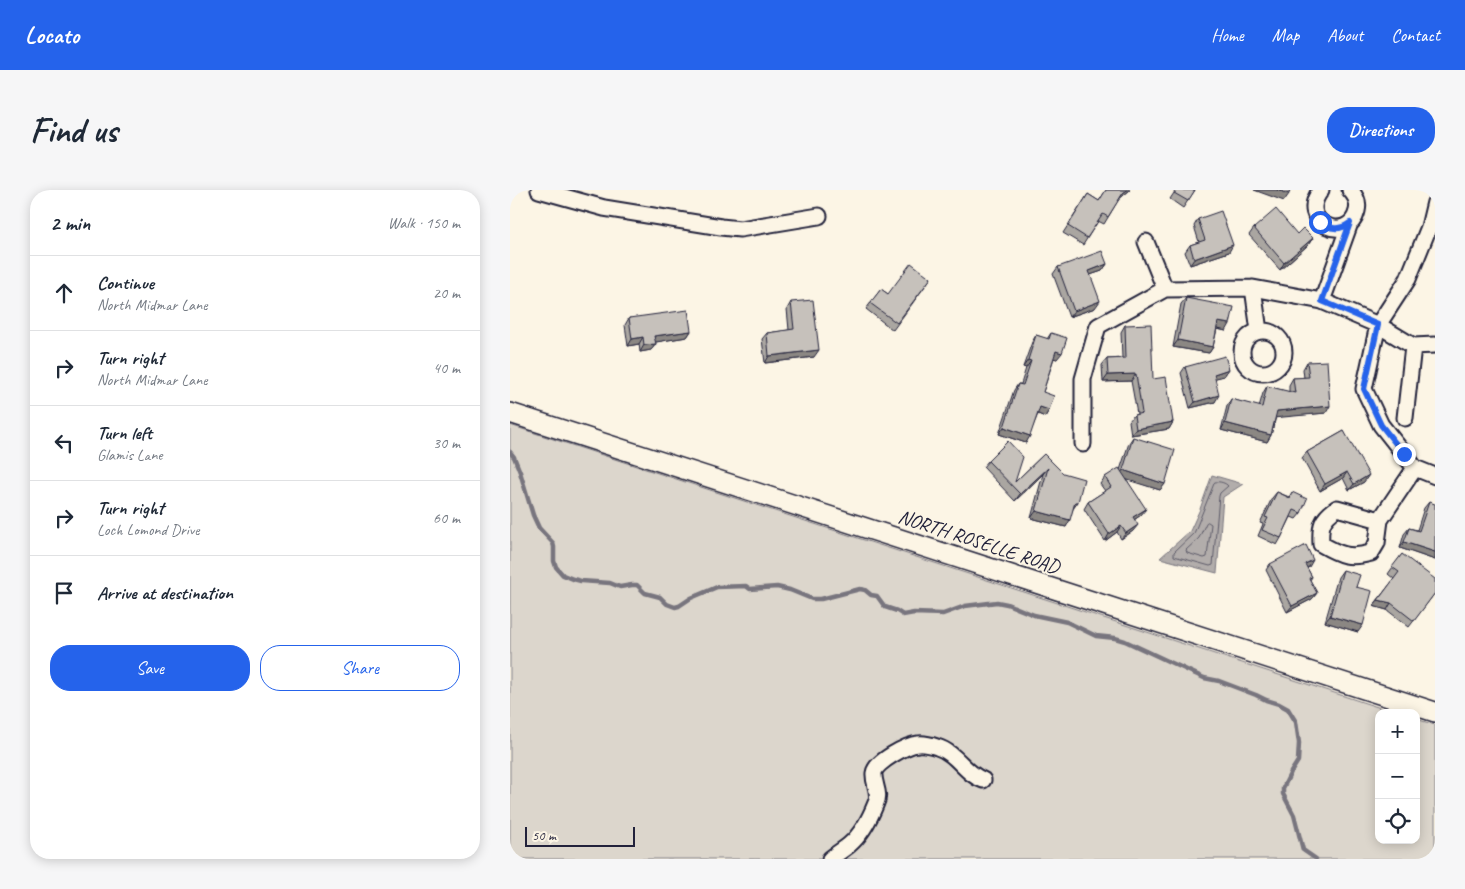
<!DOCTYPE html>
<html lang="en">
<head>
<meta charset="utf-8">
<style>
	:root { --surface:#fff; --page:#f6f6f7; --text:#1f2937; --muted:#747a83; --line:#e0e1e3; --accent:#2563eb }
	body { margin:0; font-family:Caveat,sans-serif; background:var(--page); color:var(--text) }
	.controls { position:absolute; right:15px; bottom:15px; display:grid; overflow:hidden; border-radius:10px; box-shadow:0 2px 12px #0003 }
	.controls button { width:45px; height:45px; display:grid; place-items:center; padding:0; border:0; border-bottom:1px solid var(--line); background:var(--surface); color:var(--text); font:25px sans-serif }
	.scale { position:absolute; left:15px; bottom:12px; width:110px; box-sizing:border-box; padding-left:5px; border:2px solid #22223b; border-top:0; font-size:14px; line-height:18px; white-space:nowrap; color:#22223b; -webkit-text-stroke:4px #fcf5e5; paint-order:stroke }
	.stop { position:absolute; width:15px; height:15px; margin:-11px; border:4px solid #2563eb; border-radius:50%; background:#fff }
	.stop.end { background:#2563eb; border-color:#fff; box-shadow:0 1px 5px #0008 }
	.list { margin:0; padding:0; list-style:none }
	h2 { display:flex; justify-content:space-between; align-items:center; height:65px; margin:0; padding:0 20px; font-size:21px }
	h2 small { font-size:16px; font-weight:400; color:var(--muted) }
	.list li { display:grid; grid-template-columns:32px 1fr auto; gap:15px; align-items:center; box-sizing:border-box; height:75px; padding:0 20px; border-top:1px solid var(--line) }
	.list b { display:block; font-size:19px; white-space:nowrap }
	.list p { margin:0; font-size:16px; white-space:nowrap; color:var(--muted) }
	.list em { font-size:16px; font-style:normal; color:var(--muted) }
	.actions { display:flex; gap:10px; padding:15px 20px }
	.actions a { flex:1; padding:11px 0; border:1px solid var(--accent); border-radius:20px; text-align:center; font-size:18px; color:var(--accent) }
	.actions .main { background:var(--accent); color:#fff }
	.icon { flex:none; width:28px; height:28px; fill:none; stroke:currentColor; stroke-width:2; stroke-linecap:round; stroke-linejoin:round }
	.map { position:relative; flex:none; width:925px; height:669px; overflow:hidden; border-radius:20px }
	header { display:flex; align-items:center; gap:30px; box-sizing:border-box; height:70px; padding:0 25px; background:var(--accent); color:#fff }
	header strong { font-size:24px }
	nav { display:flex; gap:28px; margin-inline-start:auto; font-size:18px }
	.intro { display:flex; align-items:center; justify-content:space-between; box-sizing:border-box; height:120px; padding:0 30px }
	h1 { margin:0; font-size:35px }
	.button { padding:12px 22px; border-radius:20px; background:var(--accent); color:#fff; font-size:18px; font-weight:700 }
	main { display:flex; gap:30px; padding:0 30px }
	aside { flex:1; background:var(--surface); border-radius:20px; box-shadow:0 2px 12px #0003 }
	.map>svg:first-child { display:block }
	.green { fill:#dcd6cc; stroke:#7f7c84 }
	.water { fill:#b2adab; stroke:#78757e }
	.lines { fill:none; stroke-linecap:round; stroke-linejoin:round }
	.shore { stroke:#5c5a68; stroke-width:1 }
	.stream { stroke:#78757e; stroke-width:4.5 }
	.minor-casing { stroke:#22223b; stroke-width:19 }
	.major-casing { stroke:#22223b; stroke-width:22 }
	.minor { stroke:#fcf5e5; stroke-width:15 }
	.major { stroke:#fcf5e5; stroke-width:19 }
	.wall { fill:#aaa6a1; stroke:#22223b }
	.shaded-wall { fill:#8b8783; stroke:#22223b }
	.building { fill:#c6c1bb; stroke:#22223b }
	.route { stroke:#2563eb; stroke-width:6 }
	.labels { text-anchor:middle; stroke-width:4; stroke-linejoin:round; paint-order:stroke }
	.street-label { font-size:20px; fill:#22223b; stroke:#fcf5e5 }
</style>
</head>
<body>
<header>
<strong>Locato</strong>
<nav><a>Home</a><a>Map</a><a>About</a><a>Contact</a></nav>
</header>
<div class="intro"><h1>Find us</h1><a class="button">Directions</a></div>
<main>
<aside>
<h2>2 min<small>Walk · 150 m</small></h2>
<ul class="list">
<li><svg class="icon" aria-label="ahead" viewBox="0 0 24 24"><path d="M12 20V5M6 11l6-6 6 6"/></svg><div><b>Continue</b><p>North Midmar Lane</p></div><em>20 m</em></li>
<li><svg class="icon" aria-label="right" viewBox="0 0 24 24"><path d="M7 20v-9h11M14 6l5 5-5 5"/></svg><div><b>Turn right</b><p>North Midmar Lane</p></div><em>40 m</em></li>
<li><svg class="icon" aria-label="left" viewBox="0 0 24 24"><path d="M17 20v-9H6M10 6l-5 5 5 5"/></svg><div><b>Turn left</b><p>Glamis Lane</p></div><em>30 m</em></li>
<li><svg class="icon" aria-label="right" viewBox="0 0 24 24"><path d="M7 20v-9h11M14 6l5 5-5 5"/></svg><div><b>Turn right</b><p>Loch Lomond Drive</p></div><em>60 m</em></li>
<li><svg class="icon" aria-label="arrive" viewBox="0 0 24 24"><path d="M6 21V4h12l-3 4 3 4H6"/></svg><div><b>Arrive at destination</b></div></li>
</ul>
<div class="actions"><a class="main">Save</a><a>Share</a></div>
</aside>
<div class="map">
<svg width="925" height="669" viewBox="0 0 925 669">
	<rect width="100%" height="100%" fill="#fcf5e5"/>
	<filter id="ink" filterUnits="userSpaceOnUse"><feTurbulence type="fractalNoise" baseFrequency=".02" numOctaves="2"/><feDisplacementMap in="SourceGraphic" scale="10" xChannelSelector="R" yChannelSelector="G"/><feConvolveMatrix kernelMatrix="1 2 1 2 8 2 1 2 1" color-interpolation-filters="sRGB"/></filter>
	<g filter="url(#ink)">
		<path class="green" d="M 0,235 L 886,523 L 869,523 L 869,650 L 906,650 L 906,529 L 925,535 L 925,669 L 0,669 Z"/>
		<path class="water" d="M 702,285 L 733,294 L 713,307 L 707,383 L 650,368 L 680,341 L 690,319 Z"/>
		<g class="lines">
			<path class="shore" d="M 705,292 C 709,291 716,293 718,296 L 710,303 L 709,306 L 703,375 L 700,376 L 664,366 L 664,362 L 684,343 Z
				M 698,332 L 701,334 L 697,367 L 694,368 L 677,363 L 676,360 L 689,348 L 696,333 Z"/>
			<path class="stream" d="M 0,262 L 4,267 L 10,282 L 23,325 L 29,338 L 43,353 L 44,357 L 44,371 L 46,377 L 53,385 L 63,389 L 71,391 L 100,393 L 110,397 L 122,395 L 127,395 L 135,403 L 150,407 L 157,414 L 165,417 L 169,416 L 181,408 L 207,397 L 236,396 L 240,399 L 267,397 L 280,400 L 302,409 L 311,409 L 350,399 L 355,400 L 361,405 L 367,406 L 375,417 L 387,421 L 393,425 L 404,423 L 433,424 L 455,416 L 487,412 L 497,414 L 524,425 L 557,432 L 586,446 L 605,448 L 615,451 L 694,488 L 709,491 L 746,505 L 756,510 L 769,514 L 778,519 L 786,532 L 789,553 L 788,571 L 781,582 L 773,598 L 773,604 L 784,625 L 793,660 L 806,669"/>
			<g class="minor-casing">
				<path id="minor" d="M 29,0 L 94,18 L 211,37 L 230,39 L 309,26
					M 811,0 C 785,33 839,55 847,21 C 849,13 846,6 840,0
					M 925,12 L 919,37 L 898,89 L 868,135 L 854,199 L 871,235 L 905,278 L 925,286
					M 636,52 L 655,99
					M 743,98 L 749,141
					M 812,111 L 840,33
					M732 162a21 21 0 1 1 42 0a21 21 0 1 1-42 0Z
					M 903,156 L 925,155
					M 573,254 L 573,189 L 588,136 L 655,99 L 743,98 L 812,111 L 868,135 L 903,156 L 895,228
					M 870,330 L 827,318 C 811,329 810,336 811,354 C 830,365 839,369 861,363 L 867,353 L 870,330 L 905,278
					M 320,669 C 326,664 333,660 339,655 C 351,645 360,628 366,613 C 371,603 363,594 364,583 C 365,572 397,555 408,554 C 414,553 421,555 427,557 C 447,563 455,584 473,590"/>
			</g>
			<g class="major-casing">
				<path id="major" d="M 0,223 L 925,522"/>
			</g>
			<use href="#minor" class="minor"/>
			<use href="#major" class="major"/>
		</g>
		<path class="wall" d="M 596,0 L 620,0 L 609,9 L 594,34 L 588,31 L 573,55 L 553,43 L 578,4 L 589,11 Z
			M 666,0 L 685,0 L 673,18 L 660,9 Z
			M 688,29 L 719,62 L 680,75 L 675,62 L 680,55 L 689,52 L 684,36 Z
			M 744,38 L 787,44 L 803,48 L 798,55 L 770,80 L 739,45 Z
			M 597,74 L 592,81 L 580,85 L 585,118 L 559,127 L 543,84 L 548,77 Z
			M 421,88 L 383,140 L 356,119 L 371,99 L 378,104 Z
			M 676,108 L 716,141 L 707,139 L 703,157 L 699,163 L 663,157 L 671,114 Z
			M 281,112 L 304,167 L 255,173 L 252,149 L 257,143 L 279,140 L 277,119 Z
			M 119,128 L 181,141 L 177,147 L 145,152 L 146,154 L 141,160 L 130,162 L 129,154 L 118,156 L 115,135 Z
			M 615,135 L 643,189 L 663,232 L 659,239 L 621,245 L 619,231 L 624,225 L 627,224 L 621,191 L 593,192 L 592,175 L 597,169 L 612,168 L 611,142 Z
			M 541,143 L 547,169 L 544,168 L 533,202 L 539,220 L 535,227 L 528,224 L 516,253 L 489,244 L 504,200 L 508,194 L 511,194 L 516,178 L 513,177 L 522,152 L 526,145 L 537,149 Z
			M 797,172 L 816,223 L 766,227 L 761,245 L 757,252 L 711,240 L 717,216 L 721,209 L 749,217 L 753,203 L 757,196 L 779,202 L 779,195 L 783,188 L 794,188 L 793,179 Z
			M 675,177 L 719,179 L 714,186 L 705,188 L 705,212 L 680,218 L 671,183 Z
			M 834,241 L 854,292 L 839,300 L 833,288 L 810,301 L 792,268 L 797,262 Z
			M 623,247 L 655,294 L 650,300 L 617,289 L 631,325 L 624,330 L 623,341 L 611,349 L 607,342 L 595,351 L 574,319 L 578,312 L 595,301 L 590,294 L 595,287 L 610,280 L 619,253 Z
			M 534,264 L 563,319 L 556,337 L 521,328 L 533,284 L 505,311 L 473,277 L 478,271 L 505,292 Z
			M 767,302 L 779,307 L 782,302 L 791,323 L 786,329 L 781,327 L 771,348 L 767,355 L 748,346 L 753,334 L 750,333 L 762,308 Z
			M 919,312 L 925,370 L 890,358 L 894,344 L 899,338 L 907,340 L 914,318 Z
			M 892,364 L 925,403 L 899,437 L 877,420 L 863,416 L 884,389 L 878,384 Z
			M 760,374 L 799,377 L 797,378 L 802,387 L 800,390 L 807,403 L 802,409 L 777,422 L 756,380 Z
			M 833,380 L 846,397 L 848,442 L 815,432 L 828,387 Z"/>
		<path class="shaded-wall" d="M 617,0 L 620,0 L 608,10 L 613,3 Z
			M 744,0 L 767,0 L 779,4 L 774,11 Z
			M 803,48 L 798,55 L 770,80 L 774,73 Z
			M 723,55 L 719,62 L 680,75 L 684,69 Z
			M 597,74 L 592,81 L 574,87 L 579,81 Z
			M 590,111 L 585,118 L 559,127 L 564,121 Z
			M 708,132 L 720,134 L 716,141 L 704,138 Z
			M 181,141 L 177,147 L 140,153 L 144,146 Z
			M 133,147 L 129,154 L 118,156 L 122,149 Z
			M 668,150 L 703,157 L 699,163 L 663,157 Z
			M 146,154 L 141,160 L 130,162 L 134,155 Z
			M 309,160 L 304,167 L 255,173 L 259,166 Z
			M 546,161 L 552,163 L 547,169 L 542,168 Z
			M 518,170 L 521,171 L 516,178 L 513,177 Z
			M 719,179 L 714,186 L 699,190 L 704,184 Z
			M 626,184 L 621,191 L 593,192 L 598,185 Z
			M 709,205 L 705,212 L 680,218 L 685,212 Z
			M 820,216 L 816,223 L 763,228 L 767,221 Z
			M 530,217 L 539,220 L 535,227 L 526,223 Z
			M 663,232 L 659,239 L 621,245 L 626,239 Z
			M 715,233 L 761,245 L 757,252 L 711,240 Z
			M 494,237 L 520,246 L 516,253 L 489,244 Z
			M 538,278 L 533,284 L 505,311 L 510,304 Z
			M 613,280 L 655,294 L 650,300 L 608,287 Z
			M 837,282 L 833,288 L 810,301 L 815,294 Z
			M 859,285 L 854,292 L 839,300 L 844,294 Z
			M 565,312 L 568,312 L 563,319 Z
			M 636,319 L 631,325 L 618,334 L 623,327 Z
			M 526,321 L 560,330 L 556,337 L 521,328 Z
			M 628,335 L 623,341 L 611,349 L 616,343 Z
			M 611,336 L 607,342 L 595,351 L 599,344 Z
			M 894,352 L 925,362 L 925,370 L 890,358 Z
			M 803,370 L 799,377 L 791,381 L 795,374 Z
			M 807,403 L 802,409 L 777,422 L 782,416 Z
			M 868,410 L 881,413 L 877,420 L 863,416 Z
			M 820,426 L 853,435 L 848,442 L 815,432 Z"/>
		<path class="building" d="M 596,0 L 617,0 L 613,3 L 598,27 L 593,24 L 577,48 L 558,36 L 578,4 L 589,11 Z
			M 666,0 L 685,0 L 678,11 L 664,3 Z
			M 767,0 L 780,0 L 779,4 Z
			M 766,19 L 787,44 L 793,38 L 803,48 L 774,73 L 744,38 Z
			M 711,21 L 723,55 L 684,69 L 680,55 L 695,50 L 688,29 Z
			M 592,61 L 597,74 L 579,81 L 590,111 L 564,121 L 548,77 Z
			M 401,73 L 421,88 L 387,133 L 360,113 L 371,99 L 378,104 Z
			M 676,108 L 724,117 L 720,134 L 708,132 L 703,157 L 668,150 Z
			M 303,110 L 309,160 L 259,166 L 257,143 L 284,139 L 281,112 Z
			M 178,120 L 181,141 L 144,146 L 146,154 L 134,155 L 133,147 L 122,149 L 119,128 Z
			M 641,134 L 643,189 L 656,187 L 663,232 L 626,239 L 624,225 L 632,223 L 626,184 L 598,185 L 597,169 L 616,168 L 615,135 Z
			M 541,143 L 557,148 L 552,163 L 546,161 L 533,202 L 544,206 L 539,220 L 530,217 L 520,246 L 494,237 L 508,194 L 513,195 L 521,171 L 518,170 L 526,145 L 539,149 Z
			M 715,166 L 719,179 L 704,184 L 709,205 L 685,212 L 675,177 Z
			M 817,171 L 820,216 L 767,221 L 761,245 L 715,233 L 721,209 L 752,217 L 757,196 L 785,203 L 783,188 L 799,187 L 797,172 Z
			M 834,241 L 859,285 L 844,294 L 837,282 L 815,294 L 797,262 Z
			M 623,247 L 665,260 L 655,294 L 613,280 Z
			M 498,251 L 513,267 L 505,292 L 534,264 L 553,283 L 574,289 L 568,312 L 565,312 L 560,330 L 526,321 L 538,278 L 510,304 L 478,271 Z
			M 609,278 L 636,319 L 623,327 L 628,335 L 616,343 L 611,336 L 599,344 L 578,312 L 601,297 L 595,287 Z
			M 767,302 L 780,308 L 782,302 L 797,309 L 791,323 L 784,320 L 771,348 L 752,340 L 758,328 L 755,327 Z
			M 919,312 L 925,314 L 925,362 L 894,352 L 899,338 L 909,341 Z
			M 796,355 L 803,370 L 795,374 L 802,387 L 799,388 L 807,403 L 782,416 L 760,374 Z
			M 892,364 L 925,389 L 925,403 L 904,431 L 881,413 L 868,410 L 889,382 L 882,377 Z
			M 833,380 L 850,385 L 846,397 L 862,401 L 853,435 L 820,426 Z"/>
	</g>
	<g class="lines" filter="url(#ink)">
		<path class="route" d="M 810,32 C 820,39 829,41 840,33 L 812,111 L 868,135 L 854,199 L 871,235 L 894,264"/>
	</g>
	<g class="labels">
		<g class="street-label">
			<text transform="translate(469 351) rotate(18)" y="7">NORTH ROSELLE ROAD</text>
		</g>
	</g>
</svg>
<div class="controls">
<button>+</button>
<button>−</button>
<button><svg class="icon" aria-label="locate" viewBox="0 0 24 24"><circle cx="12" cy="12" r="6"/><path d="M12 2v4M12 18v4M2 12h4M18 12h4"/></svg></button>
</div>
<div class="scale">50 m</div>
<div class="stop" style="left:810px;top:32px"></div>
<div class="stop end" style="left:894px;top:264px"></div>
</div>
</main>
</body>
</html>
